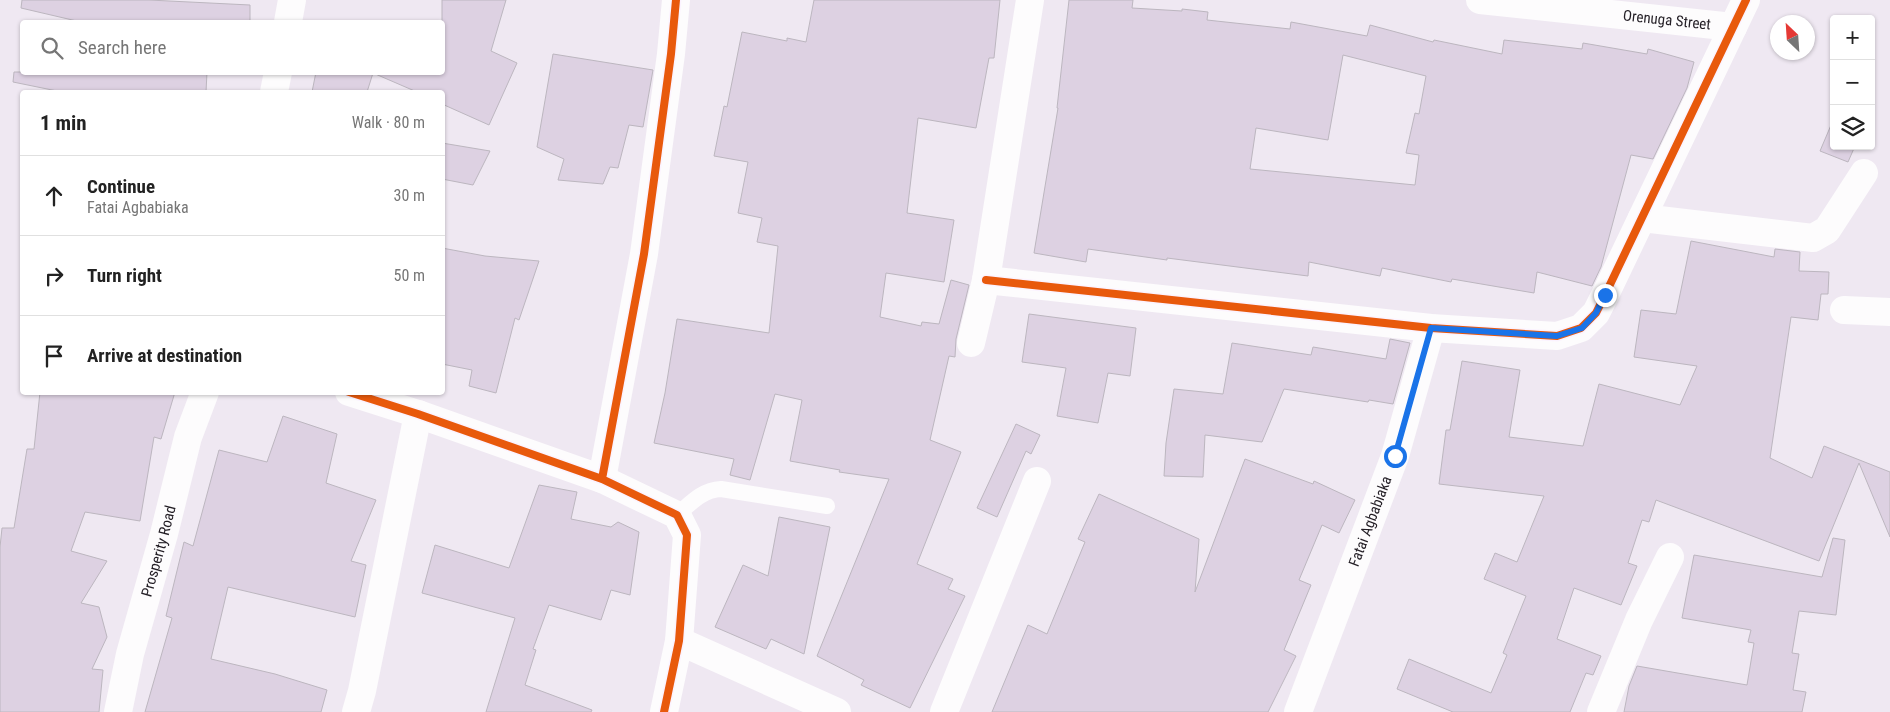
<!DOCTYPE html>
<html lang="en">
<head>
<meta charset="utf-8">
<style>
	:root { --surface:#fff; --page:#f2f2f2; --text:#222; --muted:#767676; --line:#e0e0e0 }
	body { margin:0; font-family:"Roboto Condensed",sans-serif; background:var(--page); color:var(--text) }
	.controls { position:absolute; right:15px; top:15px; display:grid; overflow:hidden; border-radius:5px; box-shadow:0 1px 4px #0004 }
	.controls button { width:45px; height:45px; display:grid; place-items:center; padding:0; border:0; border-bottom:1px solid var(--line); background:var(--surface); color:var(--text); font:25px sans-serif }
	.compass { position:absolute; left:1770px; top:15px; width:45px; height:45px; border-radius:50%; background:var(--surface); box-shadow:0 1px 4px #0004; rotate:335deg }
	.stop { position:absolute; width:15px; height:15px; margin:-11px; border:4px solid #1a73e8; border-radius:50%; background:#fff }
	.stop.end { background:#1a73e8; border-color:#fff; box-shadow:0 1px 5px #0008 }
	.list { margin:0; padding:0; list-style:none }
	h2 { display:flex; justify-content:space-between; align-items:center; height:65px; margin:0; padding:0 20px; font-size:21px }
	h2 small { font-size:16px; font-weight:400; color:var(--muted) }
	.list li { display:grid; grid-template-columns:32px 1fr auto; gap:15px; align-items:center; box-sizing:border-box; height:80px; padding:0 20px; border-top:1px solid var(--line) }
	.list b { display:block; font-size:19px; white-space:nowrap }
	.list p { margin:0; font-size:16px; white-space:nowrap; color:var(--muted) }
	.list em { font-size:16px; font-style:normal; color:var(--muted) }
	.icon { flex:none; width:28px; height:28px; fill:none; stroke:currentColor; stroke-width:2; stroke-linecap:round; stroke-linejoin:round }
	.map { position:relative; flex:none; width:1890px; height:712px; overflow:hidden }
	.search { position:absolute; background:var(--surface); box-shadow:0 1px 4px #0004; left:20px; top:20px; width:425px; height:55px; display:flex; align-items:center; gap:12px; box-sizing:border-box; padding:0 18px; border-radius:5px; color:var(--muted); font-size:19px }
	.panel { position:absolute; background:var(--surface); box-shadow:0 1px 4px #0004; left:20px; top:90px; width:425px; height:305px; border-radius:5px }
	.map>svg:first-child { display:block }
	.building { fill:#ddd1e2; stroke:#bcb6bf; fill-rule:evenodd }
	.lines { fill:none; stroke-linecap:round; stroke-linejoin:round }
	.lane { stroke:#fdfcfd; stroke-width:16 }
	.street { stroke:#fdfcfd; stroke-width:28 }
	.cycleway-casing { stroke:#fbf3ff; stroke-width:11 }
	.cycleway { stroke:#e8590c; stroke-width:8 }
	.route { stroke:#1a73e8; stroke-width:6 }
	.labels { text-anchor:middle; stroke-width:5; stroke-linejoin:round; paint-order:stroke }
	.street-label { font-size:15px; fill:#231e25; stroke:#fbf3ff }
</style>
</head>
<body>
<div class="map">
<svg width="1890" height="712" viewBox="0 0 1890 712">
	<rect width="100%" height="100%" fill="#efe8f2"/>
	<path class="building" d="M 22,0 L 149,0 L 250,5 L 250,22 L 81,22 L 21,8 Z
		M 442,0 L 506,0 L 491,51 L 517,63 L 489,125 L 442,104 L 442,92 L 417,92 L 373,73 L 367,92 L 312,92 L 316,72 L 442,72 Z
		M 814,0 L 1000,0 L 994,58 L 989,58 L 976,128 L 918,118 L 907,213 L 954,220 L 944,282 L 886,273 L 880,317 L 921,326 L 922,322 L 939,324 L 951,280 L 969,285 L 956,339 L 955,357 L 949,356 L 930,440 L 961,452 L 917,564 L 953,579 L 948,589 L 965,596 L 910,708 L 861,685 L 864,680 L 817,656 L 889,479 L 839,472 L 840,470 L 790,461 L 802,400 L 775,394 L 750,480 L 730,475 L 734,459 L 654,443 L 665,393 L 677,319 L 769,333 L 778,246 L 757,242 L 762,218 L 738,213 L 748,162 L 714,156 L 724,106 L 727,107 L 742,32 L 787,41 L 787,38 L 806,42 Z
		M 1069,0 L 1133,0 L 1132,8 L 1182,11 L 1182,9 L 1208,12 L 1207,20 L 1290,29 L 1291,22 L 1367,36 L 1370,25 L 1433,42 L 1434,40 L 1502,54 L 1504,40 L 1582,49 L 1583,43 L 1647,54 L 1648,49 L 1694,62 L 1687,88 L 1653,159 L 1631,155 L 1601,267 L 1592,286 L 1537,272 L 1534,293 L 1452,279 L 1451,282 L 1382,268 L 1380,276 L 1309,262 L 1308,276 L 1167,258 L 1167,260 L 1088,249 L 1086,262 L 1034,253 L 1058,108 L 1057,108 ZM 1343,55 L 1426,76 L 1419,114 L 1415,113 L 1406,153 L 1419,155 L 1415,185 L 1250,169 L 1256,128 L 1328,140 Z
		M 553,54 L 653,70 L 643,127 L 629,125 L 618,168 L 610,167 L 603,184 L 558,180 L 564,159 L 537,147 Z
		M 14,72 L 207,72 L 206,92 L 62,92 L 13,82 Z
		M 1834,118 L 1834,146 L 1855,146 L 1848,162 L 1820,151 Z
		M 442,143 L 490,151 L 473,185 L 442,179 Z
		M 1691,241 L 1774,257 L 1775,249 L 1800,252 L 1799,271 L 1829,272 L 1828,294 L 1821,294 L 1818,320 L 1791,317 L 1770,458 L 1812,478 L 1824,446 L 1890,472 L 1890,537 L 1859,463 L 1819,561 L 1656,500 L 1649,522 L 1642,520 L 1628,563 L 1637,566 L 1621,605 L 1574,588 L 1557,639 L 1601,656 L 1593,675 L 1586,673 L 1570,712 L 1453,712 L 1397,689 L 1409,659 L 1491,693 L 1507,655 L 1503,653 L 1526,596 L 1484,579 L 1495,553 L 1517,562 L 1544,496 L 1439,484 L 1446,430 L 1450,430 L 1462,361 L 1520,370 L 1509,437 L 1583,446 L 1599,384 L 1680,405 L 1697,366 L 1634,357 L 1641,310 L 1676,314 Z
		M 442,248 L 485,256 L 539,261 L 519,320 L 515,318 L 496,393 L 469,386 L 472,370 L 442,364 Z
		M 1029,314 L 1136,328 L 1130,376 L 1108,373 L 1098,423 L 1057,416 L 1066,368 L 1022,362 Z
		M 1390,339 L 1410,343 L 1393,404 L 1369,400 L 1368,402 L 1284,389 L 1262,442 L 1205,435 L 1203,477 L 1164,476 L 1166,443 L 1174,389 L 1223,394 L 1232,343 L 1311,355 L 1313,347 L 1386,359 Z
		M 40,392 L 175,392 L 161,439 L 154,437 L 140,521 L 85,512 L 71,551 L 107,561 L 81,603 L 99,607 L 107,637 L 92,669 L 103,670 L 99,712 L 0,712 L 0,547 L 2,528 L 14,528 L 27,449 L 34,449 Z
		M 283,416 L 337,434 L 326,483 L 376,500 L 351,561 L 366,565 L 355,617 L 228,587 L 211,659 L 275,674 L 327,690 L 321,712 L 145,712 L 172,618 L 166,616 L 184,542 L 193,546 L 219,450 L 267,462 Z
		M 1016,424 L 1040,435 L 1031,454 L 1026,451 L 997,517 L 977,508 Z
		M 1245,459 L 1313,484 L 1314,481 L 1355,500 L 1339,533 L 1322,525 L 1299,580 L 1311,585 L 1284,650 L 1296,656 L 1268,712 L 992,712 L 1028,625 L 1047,634 L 1085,542 L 1078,539 L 1099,494 L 1199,539 L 1195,592 Z
		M 539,485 L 577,492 L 571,519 L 611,527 L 618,522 L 639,532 L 630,595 L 611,590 L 601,620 L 549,605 L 533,649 L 536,650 L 525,685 L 592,710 L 591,712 L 486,712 L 515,618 L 422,593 L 435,545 L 509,568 Z
		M 779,517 L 830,527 L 804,654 L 771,639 L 766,649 L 715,627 L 743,565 L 768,576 Z
		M 1833,538 L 1845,540 L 1836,615 L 1799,611 L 1792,653 L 1799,654 L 1793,690 L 1806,692 L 1802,712 L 1624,712 L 1629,686 L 1637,666 L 1747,685 L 1754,643 L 1748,642 L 1751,630 L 1682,618 L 1694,555 L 1822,577 Z"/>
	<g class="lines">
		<path class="lane" d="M 677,515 C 691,503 702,490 721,489 L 827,506"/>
		<g class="street">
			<path id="s1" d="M 1480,0 L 1733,27"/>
			<path d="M 288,22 L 292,0"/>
			<path d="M 274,92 L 278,72"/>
			<path d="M 1642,218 L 1813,238 L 1827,230 L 1864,173"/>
			<path d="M 986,280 L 1431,328 L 1557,336 L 1581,328 L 1596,313 L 1605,295 L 1746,0"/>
			<path d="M 1844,310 L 1890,312"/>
			<path d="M 971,343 L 986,280 L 1030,0"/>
			<path d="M 349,392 L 418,414 L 602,479 L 677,515 L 687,535 L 679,641 L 664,712"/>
			<path d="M 602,479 L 644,254 L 671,54 L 676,0"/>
			<path d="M 679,641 L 837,712"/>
			<path id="s2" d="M 118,712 L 130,654 L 164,534 L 188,437 L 205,392"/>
			<path d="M 356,712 L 362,691 L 418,414"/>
			<path d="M 944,712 L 1037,481"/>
			<path id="s3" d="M 1298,712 L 1395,456 L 1431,328"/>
			<path d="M 1601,712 L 1639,620 L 1670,557"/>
		</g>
		<g class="cycleway-casing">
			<path id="cycleway" d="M 986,280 L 1431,328 L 1557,336 L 1581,328 L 1596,313 L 1605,295 L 1746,0
				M 349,392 L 418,414 L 602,479 L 677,515 L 687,535 L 679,641 L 664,712
				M 602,479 L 644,254 L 671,54 L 676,0"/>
		</g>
		<use href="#cycleway" class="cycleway"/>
	</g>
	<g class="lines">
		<path class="route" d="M 1395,456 L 1431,328 L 1557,336 L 1582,328 L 1596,313 L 1605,295"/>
	</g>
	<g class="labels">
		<g class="street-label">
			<text dy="5" stroke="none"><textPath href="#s1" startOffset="188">Orenuga Street</textPath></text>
			<text dy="5" stroke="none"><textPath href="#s3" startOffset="204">Fatai Agbabiaka</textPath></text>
			<text dy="5" stroke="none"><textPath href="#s2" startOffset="166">Prosperity Road</textPath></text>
		</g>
	</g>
</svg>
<div class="controls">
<button>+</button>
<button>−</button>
<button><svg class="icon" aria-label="layers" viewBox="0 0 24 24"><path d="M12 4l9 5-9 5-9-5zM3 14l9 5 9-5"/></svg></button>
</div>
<svg class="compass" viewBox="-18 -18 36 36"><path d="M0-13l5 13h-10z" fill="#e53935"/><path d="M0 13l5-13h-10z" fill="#767676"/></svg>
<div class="stop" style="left:1395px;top:456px"></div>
<div class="stop end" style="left:1605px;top:295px"></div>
<div class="search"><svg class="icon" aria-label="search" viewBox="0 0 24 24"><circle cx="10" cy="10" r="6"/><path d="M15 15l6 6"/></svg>Search here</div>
<section class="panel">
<h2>1 min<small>Walk · 80 m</small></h2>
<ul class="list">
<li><svg class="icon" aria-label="ahead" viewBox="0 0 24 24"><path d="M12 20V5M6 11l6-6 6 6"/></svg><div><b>Continue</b><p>Fatai Agbabiaka</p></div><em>30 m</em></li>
<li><svg class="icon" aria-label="right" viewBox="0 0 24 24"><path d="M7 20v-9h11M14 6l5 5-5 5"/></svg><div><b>Turn right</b></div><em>50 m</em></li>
<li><svg class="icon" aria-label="arrive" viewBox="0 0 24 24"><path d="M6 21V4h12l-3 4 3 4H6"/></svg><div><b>Arrive at destination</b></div></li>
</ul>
</section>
</div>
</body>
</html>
